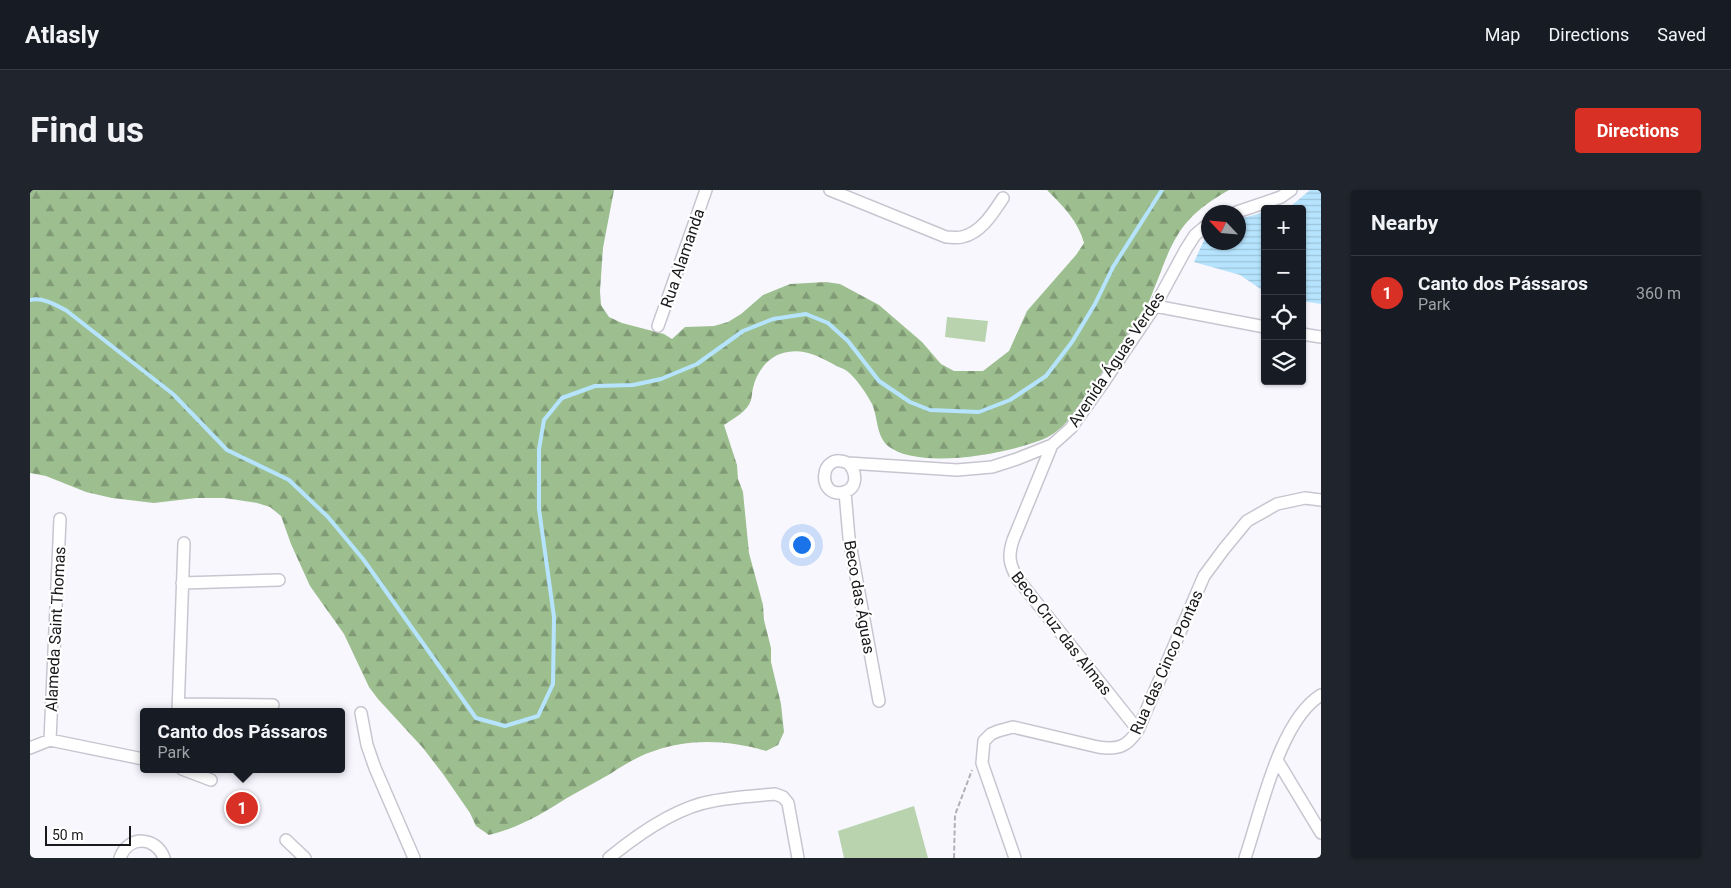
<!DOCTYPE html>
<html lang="en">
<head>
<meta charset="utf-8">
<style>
	:root { --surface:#171b24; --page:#20242c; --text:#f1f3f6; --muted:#9ea1a6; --line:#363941; --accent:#d93025 }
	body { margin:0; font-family:Roboto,sans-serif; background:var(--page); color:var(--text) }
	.controls { position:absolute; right:15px; top:15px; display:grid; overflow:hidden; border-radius:5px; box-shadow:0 1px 4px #0004 }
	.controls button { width:45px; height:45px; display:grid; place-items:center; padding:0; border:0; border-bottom:1px solid var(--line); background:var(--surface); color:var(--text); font:25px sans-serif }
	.compass { position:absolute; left:1171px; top:15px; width:45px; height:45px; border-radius:50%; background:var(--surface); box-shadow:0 1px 4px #0004; rotate:296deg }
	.scale { position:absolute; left:15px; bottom:12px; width:86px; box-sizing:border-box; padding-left:5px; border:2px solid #19191c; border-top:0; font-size:14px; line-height:18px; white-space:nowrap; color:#19191c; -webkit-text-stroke:4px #fff; paint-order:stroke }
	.you { position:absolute; left:771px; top:354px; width:18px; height:18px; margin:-12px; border:4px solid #fff; border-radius:50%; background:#1a73e8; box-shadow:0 0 0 8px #1a73e833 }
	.badge { display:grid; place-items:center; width:32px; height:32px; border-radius:50%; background:var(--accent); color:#fff; font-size:16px; font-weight:700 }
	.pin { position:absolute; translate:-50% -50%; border:2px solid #fff; box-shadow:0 1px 5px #0006 }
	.popup { position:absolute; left:110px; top:518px; width:205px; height:65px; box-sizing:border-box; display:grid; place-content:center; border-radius:5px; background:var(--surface); filter:drop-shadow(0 1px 4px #0005); font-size:16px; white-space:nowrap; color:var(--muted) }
	.popup b { font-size:19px; color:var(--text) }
	.popup::after { content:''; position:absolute; left:50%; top:100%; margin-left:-10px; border:10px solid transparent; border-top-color:var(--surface) }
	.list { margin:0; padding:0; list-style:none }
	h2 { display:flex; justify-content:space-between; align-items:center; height:65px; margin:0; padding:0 20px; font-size:21px }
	h2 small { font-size:16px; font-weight:400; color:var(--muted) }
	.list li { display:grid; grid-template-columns:32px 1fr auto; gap:15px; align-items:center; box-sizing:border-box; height:75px; padding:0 20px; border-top:1px solid var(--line) }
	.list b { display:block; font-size:19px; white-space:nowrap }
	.list p { margin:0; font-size:16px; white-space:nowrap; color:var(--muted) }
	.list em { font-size:16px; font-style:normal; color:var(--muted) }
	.icon { flex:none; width:28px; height:28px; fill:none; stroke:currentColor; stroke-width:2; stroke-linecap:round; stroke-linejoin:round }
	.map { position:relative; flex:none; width:1291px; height:668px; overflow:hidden; border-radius:5px }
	header { display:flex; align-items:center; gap:30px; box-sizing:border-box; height:70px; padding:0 25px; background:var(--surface); border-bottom:1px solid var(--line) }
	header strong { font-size:24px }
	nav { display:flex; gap:28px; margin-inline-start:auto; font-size:18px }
	.intro { display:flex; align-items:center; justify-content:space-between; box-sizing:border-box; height:120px; padding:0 30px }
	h1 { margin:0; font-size:35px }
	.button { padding:12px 22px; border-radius:5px; background:var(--accent); color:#fff; font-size:18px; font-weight:700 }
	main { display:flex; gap:30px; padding:0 30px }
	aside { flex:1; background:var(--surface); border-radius:5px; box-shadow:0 1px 4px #0004 }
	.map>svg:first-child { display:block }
	.grass { fill:url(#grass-tufts) }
	.forest { fill:url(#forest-firs) }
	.pitch { fill:#b8d3ad }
	.water { fill:url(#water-rules) }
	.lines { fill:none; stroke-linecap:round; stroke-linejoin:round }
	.stream { stroke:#b6e4fe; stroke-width:4 }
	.minor-casing { stroke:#c7c6d0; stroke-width:14 }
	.path { stroke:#b1b1b7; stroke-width:2; stroke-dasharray:5 2.5; stroke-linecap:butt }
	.minor { stroke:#fff; stroke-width:11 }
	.labels { text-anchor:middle; stroke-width:4.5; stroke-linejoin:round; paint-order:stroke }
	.street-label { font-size:16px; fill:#19191c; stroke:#fff }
</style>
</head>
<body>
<header>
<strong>Atlasly</strong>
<nav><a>Map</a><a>Directions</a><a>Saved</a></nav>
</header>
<div class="intro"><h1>Find us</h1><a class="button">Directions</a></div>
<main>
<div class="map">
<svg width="1291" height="668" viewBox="0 0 1291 668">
	<defs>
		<pattern id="grass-tufts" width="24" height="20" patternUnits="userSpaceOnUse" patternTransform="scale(1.25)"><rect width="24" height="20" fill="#b8d3ad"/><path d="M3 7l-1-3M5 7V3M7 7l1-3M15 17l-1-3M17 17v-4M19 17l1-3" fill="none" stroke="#9eb594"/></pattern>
		<pattern id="forest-firs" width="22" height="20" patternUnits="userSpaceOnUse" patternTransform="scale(1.25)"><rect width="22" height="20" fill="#9dbf90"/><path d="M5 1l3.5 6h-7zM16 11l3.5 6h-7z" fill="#7f9a75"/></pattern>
		<pattern id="water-rules" width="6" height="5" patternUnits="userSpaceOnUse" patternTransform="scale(1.25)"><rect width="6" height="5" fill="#b6e4fe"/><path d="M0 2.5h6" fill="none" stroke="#9cc3d9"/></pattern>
	</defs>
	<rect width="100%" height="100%" fill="#f8f7fe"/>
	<path class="grass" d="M 202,603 L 227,626 L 222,632 L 197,610 Z"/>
	<path class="forest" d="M 0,0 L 584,0 L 573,58 L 570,101 L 571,115 L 579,127 L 592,133 L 634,144 L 642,149 L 655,137 L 684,136 L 698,132 L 711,124 L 733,105 L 760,94 L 796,92 L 810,94 L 849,115 L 892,152 L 911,174 L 924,181 L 953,181 L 979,161 L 997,121 L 1046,65 L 1054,53 C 1048,31 1033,16 1017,0 L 1199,0 C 1155,25 1145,43 1128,89 C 1122,103 1118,117 1110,130 C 1098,151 1081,169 1069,189 C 1057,207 1036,239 1016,248 C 982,263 889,281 858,256 C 846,246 848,227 842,214 C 836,203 827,189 817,181 C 813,178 807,177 803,174 C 786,165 770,157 750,164 C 736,169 726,184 723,198 C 722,202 722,206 721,210 C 718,221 703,229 694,235 L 707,275 L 708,289 L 713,302 L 719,363 L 733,415 L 734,430 L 741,458 L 741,472 L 751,514 L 754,542 L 748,555 L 736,561 C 700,550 659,548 624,561 C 608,566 594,575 580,584 C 566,592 551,600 537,608 C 512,624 488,638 459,645 L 446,636 L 440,623 L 413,584 L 393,558 L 348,509 L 339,497 L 314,444 L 280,396 L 261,354 L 251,326 L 240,317 L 227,313 L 194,308 L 166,308 L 124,313 L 82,308 L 56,302 L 16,286 L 0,283 Z"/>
	<path class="pitch" d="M 917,127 L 958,131 L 955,152 L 915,147 Z
		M 884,616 L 898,668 L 814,668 L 808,641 Z"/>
	<path class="water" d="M 1280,0 L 1291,0 L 1291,114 L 1272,111 L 1272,19 L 1249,19 L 1261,16 Z
		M 1235,22 L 1235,102 L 1210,85 L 1164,72 L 1176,46 L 1178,45 L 1178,52 L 1208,52 L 1209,29 Z"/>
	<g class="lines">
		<path class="stream" d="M 0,110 C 13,107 26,115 37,121 L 143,204 L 197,260 L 259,290 L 298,327 L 333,369 L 446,528 L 475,536 L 508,526 L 523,494 L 524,427 L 509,319 L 509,259 L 514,230 L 532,208 L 565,196 L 603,195 L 631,189 L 667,174 L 713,141 L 743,129 L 776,124 L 798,133 L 818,151 L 849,191 L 880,212 L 900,220 L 949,222 L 980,210 L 1016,186 L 1042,152 L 1065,114 L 1083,77 L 1132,0"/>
		<g class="minor-casing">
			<path id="minor" d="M 800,0 L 916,47 C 921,47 927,48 932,47 C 951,43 963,23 973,8
				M 1207,22 L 1251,7 L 1261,0
				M 1125,116 L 1235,137
				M 628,136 L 676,0
				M 1272,144 L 1291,147
				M 1022,255 L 983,350 C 978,366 979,373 987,388 L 1108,540
				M 818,273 C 827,282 828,298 814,302 C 787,310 788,260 818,273 L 927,280 L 962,277 L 987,269 L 1022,255 L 1041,238 L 1071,196 L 1125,116 L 1156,59 L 1165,45 L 1178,34
				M 815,302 L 819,348 L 849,511
				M 152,393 L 249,390
				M 149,514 L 243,515
				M 148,522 L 154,353
				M 331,523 L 337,555 L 345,578 L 384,668
				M 20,550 L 30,329
				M 0,558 L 20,550 L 113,569
				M 1247,570 L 1291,643
				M 152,579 L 181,590
				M 256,650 L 275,668
				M 90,668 C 98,645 126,646 134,668
				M 579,668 C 607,645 647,617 683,611 C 703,607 725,606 745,604 L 753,607 L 758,613 L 768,668
				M 985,668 L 952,573 L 954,551 L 961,544 L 968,541 L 983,537 L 1068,557 C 1088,560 1097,557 1108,540 L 1174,386 L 1194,359 L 1217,331 L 1247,314 L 1275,308 L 1291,310
				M 1215,668 C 1231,622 1249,531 1291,505"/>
		</g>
		<path class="path" d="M 924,668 L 925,625 L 942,580"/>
		<use href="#minor" class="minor"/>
	</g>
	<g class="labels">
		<g class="street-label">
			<text transform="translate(652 68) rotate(-71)" y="6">Rua Alamanda</text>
			<text transform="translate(1086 169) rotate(-56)" y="6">Avenida Águas Verdes</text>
			<text transform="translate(830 407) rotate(80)" y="6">Beco das Águas</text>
			<text transform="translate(25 439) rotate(-87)" y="6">Alameda Saint Thomas</text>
			<text transform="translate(1032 443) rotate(52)" y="6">Beco Cruz das Almas</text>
			<text transform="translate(1136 472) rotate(-66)" y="6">Rua das Cinco Pontas</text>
		</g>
	</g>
</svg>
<div class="controls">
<button>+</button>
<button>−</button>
<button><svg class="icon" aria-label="locate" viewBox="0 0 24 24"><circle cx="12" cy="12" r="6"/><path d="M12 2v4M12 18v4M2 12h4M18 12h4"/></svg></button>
<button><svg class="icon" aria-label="layers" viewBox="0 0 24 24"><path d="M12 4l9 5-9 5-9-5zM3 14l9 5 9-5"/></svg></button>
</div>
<svg class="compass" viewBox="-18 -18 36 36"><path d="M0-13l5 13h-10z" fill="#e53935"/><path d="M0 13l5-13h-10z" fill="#9ea1a6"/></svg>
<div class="scale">50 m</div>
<div class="you"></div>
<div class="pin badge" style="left:212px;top:618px">1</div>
<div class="popup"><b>Canto dos Pássaros</b>Park</div>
</div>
<aside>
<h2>Nearby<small></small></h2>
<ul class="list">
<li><span class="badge">1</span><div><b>Canto dos Pássaros</b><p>Park</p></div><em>360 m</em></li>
</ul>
</aside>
</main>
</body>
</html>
